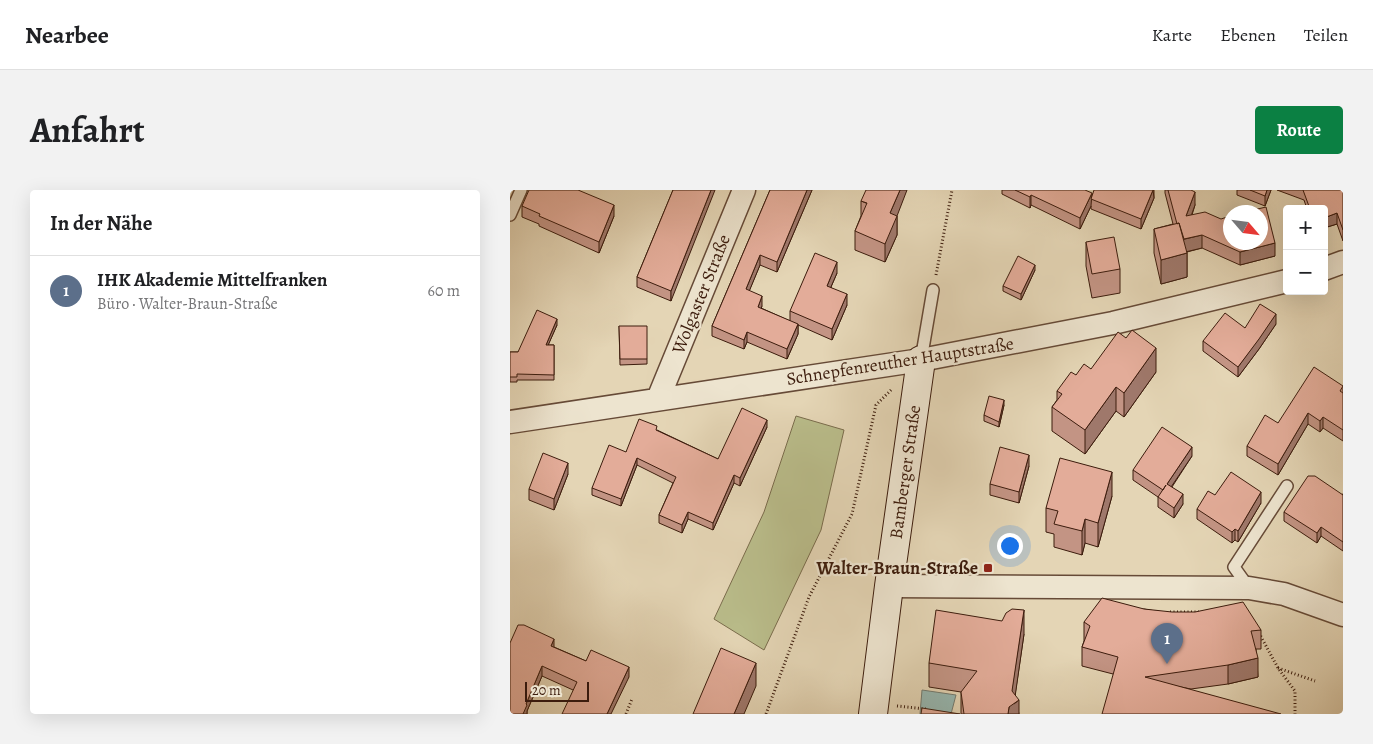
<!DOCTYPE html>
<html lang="de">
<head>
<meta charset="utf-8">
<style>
	:root { --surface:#fff; --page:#f2f2f2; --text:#202124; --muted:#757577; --line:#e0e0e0; --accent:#0b8043 }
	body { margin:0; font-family:Alegreya,serif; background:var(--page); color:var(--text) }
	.controls { position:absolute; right:15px; top:15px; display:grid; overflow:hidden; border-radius:5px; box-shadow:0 5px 20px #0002 }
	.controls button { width:45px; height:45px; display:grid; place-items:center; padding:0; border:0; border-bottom:1px solid var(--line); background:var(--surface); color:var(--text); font:25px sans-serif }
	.compass { position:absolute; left:713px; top:15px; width:45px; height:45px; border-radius:50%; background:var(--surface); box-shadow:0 5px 20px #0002; rotate:118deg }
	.scale { position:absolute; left:15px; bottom:12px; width:64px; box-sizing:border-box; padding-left:5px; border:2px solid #3c1c0d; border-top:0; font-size:14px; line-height:18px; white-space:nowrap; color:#3c1c0d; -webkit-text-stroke:4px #ede4cf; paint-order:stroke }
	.you { position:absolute; left:499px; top:355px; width:18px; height:18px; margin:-12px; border:4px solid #fff; border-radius:50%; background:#1a73e8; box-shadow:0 0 0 8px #1a73e833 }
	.badge { display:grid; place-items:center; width:32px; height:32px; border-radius:50%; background:var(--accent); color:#fff; font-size:16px; font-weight:700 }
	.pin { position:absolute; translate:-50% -41px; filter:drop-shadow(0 1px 2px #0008) }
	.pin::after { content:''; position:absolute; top:26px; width:18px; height:15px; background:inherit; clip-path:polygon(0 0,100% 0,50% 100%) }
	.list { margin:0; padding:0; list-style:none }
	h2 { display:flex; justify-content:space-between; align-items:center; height:65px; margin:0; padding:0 20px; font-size:21px }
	h2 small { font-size:16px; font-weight:400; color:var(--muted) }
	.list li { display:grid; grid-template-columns:32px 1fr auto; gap:15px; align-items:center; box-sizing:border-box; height:70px; padding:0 20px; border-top:1px solid var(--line) }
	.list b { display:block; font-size:19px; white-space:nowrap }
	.list p { margin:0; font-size:16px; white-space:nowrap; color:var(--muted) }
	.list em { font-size:16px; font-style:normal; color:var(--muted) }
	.map { position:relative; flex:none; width:833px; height:524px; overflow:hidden; border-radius:5px }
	header { display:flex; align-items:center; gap:30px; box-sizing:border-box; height:70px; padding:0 25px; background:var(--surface); border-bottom:1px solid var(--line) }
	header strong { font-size:24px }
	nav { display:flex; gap:28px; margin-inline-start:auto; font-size:18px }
	.intro { display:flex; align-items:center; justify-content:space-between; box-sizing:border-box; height:120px; padding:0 30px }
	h1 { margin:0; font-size:35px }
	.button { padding:12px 22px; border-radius:5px; background:var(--accent); color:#fff; font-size:18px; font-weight:700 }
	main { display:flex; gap:30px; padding:0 30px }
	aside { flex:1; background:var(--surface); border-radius:5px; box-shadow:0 5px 20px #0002 }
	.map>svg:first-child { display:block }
	.green { fill:#b9bc8a; stroke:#7a6c4c }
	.water { fill:#96b8b2; stroke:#727a70 }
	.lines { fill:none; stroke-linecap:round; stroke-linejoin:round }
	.lane-casing { stroke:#664a37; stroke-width:14 }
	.street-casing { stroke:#664a37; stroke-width:25 }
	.secondary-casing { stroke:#3c1c0d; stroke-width:30 }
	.path { stroke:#3c1c0d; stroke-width:3; stroke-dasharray:1 2.5; stroke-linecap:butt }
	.lane { stroke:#ede4cf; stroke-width:11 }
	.street { stroke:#ede4cf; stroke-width:22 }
	.secondary { stroke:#ede4cf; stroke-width:28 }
	.wall { fill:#c39484; stroke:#3c1c0d }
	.shaded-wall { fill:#9f786b; stroke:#3c1c0d }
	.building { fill:#e3ac99; stroke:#3c1c0d }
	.poi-dot { fill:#8f2418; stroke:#ede4cf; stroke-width:2 }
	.labels { text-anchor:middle; stroke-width:4.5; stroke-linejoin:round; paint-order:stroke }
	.street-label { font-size:18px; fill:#3c1c0d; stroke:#ede4cf }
	.poi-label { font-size:18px; font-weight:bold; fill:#3c1c0d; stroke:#ede4cf; text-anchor:end }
</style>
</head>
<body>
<header>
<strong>Nearbee</strong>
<nav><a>Karte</a><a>Ebenen</a><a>Teilen</a></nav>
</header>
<div class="intro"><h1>Anfahrt</h1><a class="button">Route</a></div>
<main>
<aside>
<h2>In der Nähe<small></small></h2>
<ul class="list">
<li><span class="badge" style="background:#5c6f8a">1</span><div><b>IHK Akademie Mittelfranken</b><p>Büro · Walter-Braun-Straße</p></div><em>60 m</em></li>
</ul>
</aside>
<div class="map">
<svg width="833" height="524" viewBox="0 0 833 524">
	<rect width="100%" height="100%" fill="#e4d5b5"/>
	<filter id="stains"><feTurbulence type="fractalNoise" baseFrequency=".004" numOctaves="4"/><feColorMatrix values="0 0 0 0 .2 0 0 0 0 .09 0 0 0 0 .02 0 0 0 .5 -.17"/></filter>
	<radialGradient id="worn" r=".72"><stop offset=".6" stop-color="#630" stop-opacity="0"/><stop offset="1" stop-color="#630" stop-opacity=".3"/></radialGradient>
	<path class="green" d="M 286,226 L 334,240 L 311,340 L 254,460 L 204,429 L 254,322 Z"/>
	<path class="water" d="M 412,500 L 446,505 L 441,524 L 410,524 Z"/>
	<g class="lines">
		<g class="lane-casing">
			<path id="lane" d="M 0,25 L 11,0
				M 411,170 L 423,100
				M 739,398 L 724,377 L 777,296"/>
		</g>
		<g class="street-casing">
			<path id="street" d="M 814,79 L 833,72
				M 148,209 L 234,0
				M 0,232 L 411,170 L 603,133 L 777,91
				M 379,396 L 739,398 L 774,404 L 833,425"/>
		</g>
		<g class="secondary-casing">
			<path id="secondary" d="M 363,524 L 379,396 L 411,170"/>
		</g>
		<path class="path" d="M 426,85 L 442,0
			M 660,422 L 689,422
			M 749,443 L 768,478 L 785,501 L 785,524
			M 768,478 L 805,491
			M 387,516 L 416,519
			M 116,524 L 122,509
			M 256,524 L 299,407 L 342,324 L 366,215 L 382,199"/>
		<use href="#lane" class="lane"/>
		<use href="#street" class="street"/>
		<use href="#secondary" class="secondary"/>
	</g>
	<path class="wall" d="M 163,0 L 161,111 L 127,97 L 127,87 Z
		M 260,0 L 302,0 L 267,82 L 250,75 L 239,101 L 252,116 L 251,118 L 280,131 L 280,121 L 327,83 L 321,97 L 337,115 L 322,150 L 288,135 L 288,144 L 277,169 L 237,152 L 234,159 L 202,146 L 202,136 Z
		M 492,0 L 575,0 L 582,7 L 644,0 L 644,8 L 631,39 L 581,19 L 581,16 L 570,39 L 521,15 L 520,18 L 492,4 Z
		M 655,0 L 681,0 L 685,15 L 682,25 L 765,66 L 730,75 L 692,58 L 677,62 L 677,87 L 651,94 L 644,63 L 644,39 L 663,34 L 655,3 Z
		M 727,0 L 761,0 L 755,16 L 727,5 Z
		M 767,0 L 833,0 L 833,51 L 827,34 L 814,38 L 814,19 L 797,19 L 794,10 Z
		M 351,11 L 387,26 L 387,45 L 375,72 L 345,60 L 345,41 L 351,26 Z
		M 12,16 L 104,26 L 89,63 L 29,36 L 29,34 L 12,27 Z
		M 576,52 L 610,79 L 610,103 L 582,108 L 576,76 Z
		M 525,80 L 511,110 L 493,101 L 493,96 Z
		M 766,134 L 749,159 L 728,187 L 693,161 L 693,151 L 735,138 Z
		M 47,135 L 38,155 L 44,155 L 44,190 L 7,190 L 7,192 L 0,192 L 0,162 L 8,162 Z
		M 109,136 L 137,169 L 137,174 L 110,175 Z
		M 581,179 L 646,182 L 614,227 L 606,221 L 575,264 L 542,241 L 542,217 L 547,210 L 547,201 L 566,185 Z
		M 833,196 L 833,251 L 813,238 L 810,242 L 798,234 L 768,285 L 737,266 L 737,256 L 768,233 Z
		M 494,215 L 489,237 L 474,231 L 474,225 Z
		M 257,237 L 230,296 L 224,293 L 203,340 L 178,329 L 172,343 L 149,333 L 149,325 L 163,293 L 127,275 L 111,316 L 82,305 L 82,298 L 116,262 L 147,240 L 208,269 Z
		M 682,266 L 662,297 L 673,314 L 664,328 L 648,317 L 648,307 L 623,290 L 623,280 Z
		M 519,276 L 509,313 L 480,305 L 480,294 Z
		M 58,284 L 44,320 L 19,310 L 19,299 Z
		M 833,304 L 833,361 L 811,346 L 807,353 L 774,331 L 774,322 Z
		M 602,306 L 588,357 L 575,353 L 572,365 L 544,357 L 544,344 L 536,342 L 536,318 Z
		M 751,313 L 728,352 L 725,350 L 722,353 L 687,329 L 687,319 Z
		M 634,419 L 751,440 L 751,459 L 746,459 L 748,487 L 718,494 L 681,499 L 603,484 L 572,476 L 572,457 L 574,451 L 574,432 Z
		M 514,444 L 505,505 L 509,524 L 451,524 L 451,502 L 419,497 L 419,473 Z
		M 44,457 L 76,471 L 119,487 L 63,500 L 32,486 L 17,521 L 17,524 L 0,524 Z"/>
	<path class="shaded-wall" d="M 201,0 L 205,0 L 161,111 L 161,101 Z
		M 297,0 L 302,0 L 267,82 L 267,72 Z
		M 390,0 L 397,0 L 387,26 L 387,45 L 375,72 L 375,54 L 380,23 Z
		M 643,0 L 644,8 L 631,39 L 631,29 Z
		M 757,0 L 761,0 L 755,16 L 755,6 Z
		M 685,2 L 685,15 L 676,40 L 676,26 Z
		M 582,3 L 581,16 L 570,39 L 570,28 Z
		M 521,5 L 521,15 L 520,18 L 520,7 Z
		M 104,15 L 104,26 L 89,63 L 89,52 Z
		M 827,23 L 827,34 L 814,38 L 814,28 Z
		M 692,45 L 692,58 L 671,63 L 671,50 Z
		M 765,53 L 765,66 L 730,75 L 730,62 Z
		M 677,63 L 677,87 L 651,94 L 651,70 Z
		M 250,65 L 250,75 L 236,109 L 236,99 Z
		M 327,72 L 327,83 L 317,106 L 317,96 Z
		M 525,75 L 525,80 L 511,110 L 511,104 Z
		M 337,104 L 337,115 L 322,150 L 322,139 Z
		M 252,106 L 252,116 L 248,127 L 248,117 Z
		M 766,124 L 766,134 L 749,159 L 728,187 L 728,177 Z
		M 47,129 L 47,135 L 36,160 L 36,155 Z
		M 288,134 L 288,144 L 277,169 L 277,159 Z
		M 237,142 L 237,152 L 234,159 L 234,150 Z
		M 646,158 L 646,182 L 614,227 L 614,203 Z
		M 606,197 L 606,221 L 575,264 L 575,240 Z
		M 494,210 L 494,215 L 489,237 L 489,232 Z
		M 798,223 L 798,234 L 768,285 L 768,274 Z
		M 813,227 L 813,238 L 810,242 L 810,231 Z
		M 257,230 L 257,237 L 230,296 L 230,288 Z
		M 682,257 L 682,266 L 657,303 L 657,294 Z
		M 519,265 L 519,276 L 509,313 L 509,302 Z
		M 127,268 L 127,275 L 111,316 L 111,309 Z
		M 58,273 L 58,284 L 44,320 L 44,309 Z
		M 602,282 L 602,306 L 588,357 L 588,333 Z
		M 224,285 L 224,293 L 203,340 L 203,333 Z
		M 751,302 L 751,313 L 728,352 L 728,341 Z
		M 673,304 L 673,314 L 664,328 L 664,318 Z
		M 178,322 L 178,329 L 172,343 L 172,335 Z
		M 575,329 L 575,353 L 572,365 L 572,341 Z
		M 811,337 L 811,346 L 807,353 L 807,343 Z
		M 725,339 L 725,350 L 722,353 L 722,342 Z
		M 514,420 L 514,444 L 504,514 L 509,510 L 509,524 L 498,524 Z
		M 44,449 L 44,458 L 41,456 Z
		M 748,468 L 748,487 L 718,494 L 718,475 Z
		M 246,473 L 246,496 L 234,524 L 224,524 Z
		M 32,476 L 32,486 L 17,521 L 17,524 L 13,524 L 16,514 Z
		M 119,477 L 119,487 L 101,524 L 97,524 Z"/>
	<path class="building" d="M 19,0 L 68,0 L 104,15 L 89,52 L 29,26 L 30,24 L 12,16 Z
		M 163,0 L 201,0 L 161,101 L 127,87 Z
		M 260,0 L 297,0 L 267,72 L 250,65 L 236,99 L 252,106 L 248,117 L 288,134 L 277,159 L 237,142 L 234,150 L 202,136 Z
		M 356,0 L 390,0 L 380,23 L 387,26 L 375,54 L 345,41 L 357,13 L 351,11 Z
		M 505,0 L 575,0 L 582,3 L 570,28 L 521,5 L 520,7 Z
		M 584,0 L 643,0 L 631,29 L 581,9 Z
		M 658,0 L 681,0 L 685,2 L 676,26 L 695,22 L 711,29 L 720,26 L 720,52 L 750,52 L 750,22 L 735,22 L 756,17 L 765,53 L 730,62 L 692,45 L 674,49 L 669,33 L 667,34 Z
		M 740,0 L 757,0 L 755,6 Z
		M 793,0 L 833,0 L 833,40 L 827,23 L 814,28 L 814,19 L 800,19 Z
		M 669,33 L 677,63 L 651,70 L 644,39 Z
		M 604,47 L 610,79 L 582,84 L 576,52 Z
		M 305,63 L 327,72 L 317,96 L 337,104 L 322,139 L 280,121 Z
		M 508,66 L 525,75 L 511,104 L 493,96 Z
		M 750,114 L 766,124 L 749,149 L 728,177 L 693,151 L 715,123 L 735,138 Z
		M 27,120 L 47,129 L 36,155 L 44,155 L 44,185 L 7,184 L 7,187 L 0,187 L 0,162 L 8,162 Z
		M 109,136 L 137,136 L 137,169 L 110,169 Z
		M 622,140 L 646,158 L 614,203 L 606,197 L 575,240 L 542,217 L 552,204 L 547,201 L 561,182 L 566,185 L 574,174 L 581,179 L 608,142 L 616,148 Z
		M 804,177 L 833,196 L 830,201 L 833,203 L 833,240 L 813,227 L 810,231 L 798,223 L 768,274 L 737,256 L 755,225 L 768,233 Z
		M 479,206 L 494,210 L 489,232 L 474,225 Z
		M 232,218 L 257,230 L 230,288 L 224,285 L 203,333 L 178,322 L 172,335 L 149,325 L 166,287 L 127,268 L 111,309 L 82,298 L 99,255 L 116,262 L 129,229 L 147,236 L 146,240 L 208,269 Z
		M 652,237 L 682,257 L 657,294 L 673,304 L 664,318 L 648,307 L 656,295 L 653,300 L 623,280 Z
		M 490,257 L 519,265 L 509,302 L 480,294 Z
		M 33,263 L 58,273 L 44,309 L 19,299 Z
		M 550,268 L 602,282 L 588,333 L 575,329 L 572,341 L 544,334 L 548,321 L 536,318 Z
		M 721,282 L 751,302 L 728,341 L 725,339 L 722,342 L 687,319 L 698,301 L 705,305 Z
		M 798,286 L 805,286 L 833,305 L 833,304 L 833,352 L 811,337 L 807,343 L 774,322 Z
		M 592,408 L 634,419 L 662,422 L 685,422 L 733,412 L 751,440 L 741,441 L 748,468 L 718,475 L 635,487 L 771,524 L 592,524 L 608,467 L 572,457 L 580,436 L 574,432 Z
		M 502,419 L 514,420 L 502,501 L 509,510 L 499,517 L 498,524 L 454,524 L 451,502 L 467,481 L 419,473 L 426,420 L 492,431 L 496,423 Z
		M 8,435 L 14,435 L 44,449 L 41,456 L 76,471 L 81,460 L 119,477 L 97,524 L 52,524 L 67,492 L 32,476 L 16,514 L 17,515 L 13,524 L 0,524 L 0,453 Z
		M 211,458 L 246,473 L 224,524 L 183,524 Z
		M 412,518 L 450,524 L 411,524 Z"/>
	<rect class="poi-dot" x="473" y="373" width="10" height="10" rx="2.5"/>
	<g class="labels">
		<g class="street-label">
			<text transform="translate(191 104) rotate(-68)" y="6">Wolgaster Straße</text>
			<text transform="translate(390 171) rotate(-9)" y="6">Schnepfenreuther Hauptstraße</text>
			<text transform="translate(395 282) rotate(-82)" y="6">Bamberger Straße</text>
		</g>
		<g class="poi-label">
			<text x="468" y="384">Walter-Braun-Straße</text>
		</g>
	</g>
	<rect width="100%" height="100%" filter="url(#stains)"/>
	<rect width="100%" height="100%" fill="url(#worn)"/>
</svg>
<div class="controls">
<button>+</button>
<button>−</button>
</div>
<svg class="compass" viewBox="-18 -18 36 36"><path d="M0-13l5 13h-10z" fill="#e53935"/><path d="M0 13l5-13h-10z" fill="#757577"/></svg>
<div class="scale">20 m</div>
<div class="you"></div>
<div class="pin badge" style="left:657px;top:474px;background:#5c6f8a">1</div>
</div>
</main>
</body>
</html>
